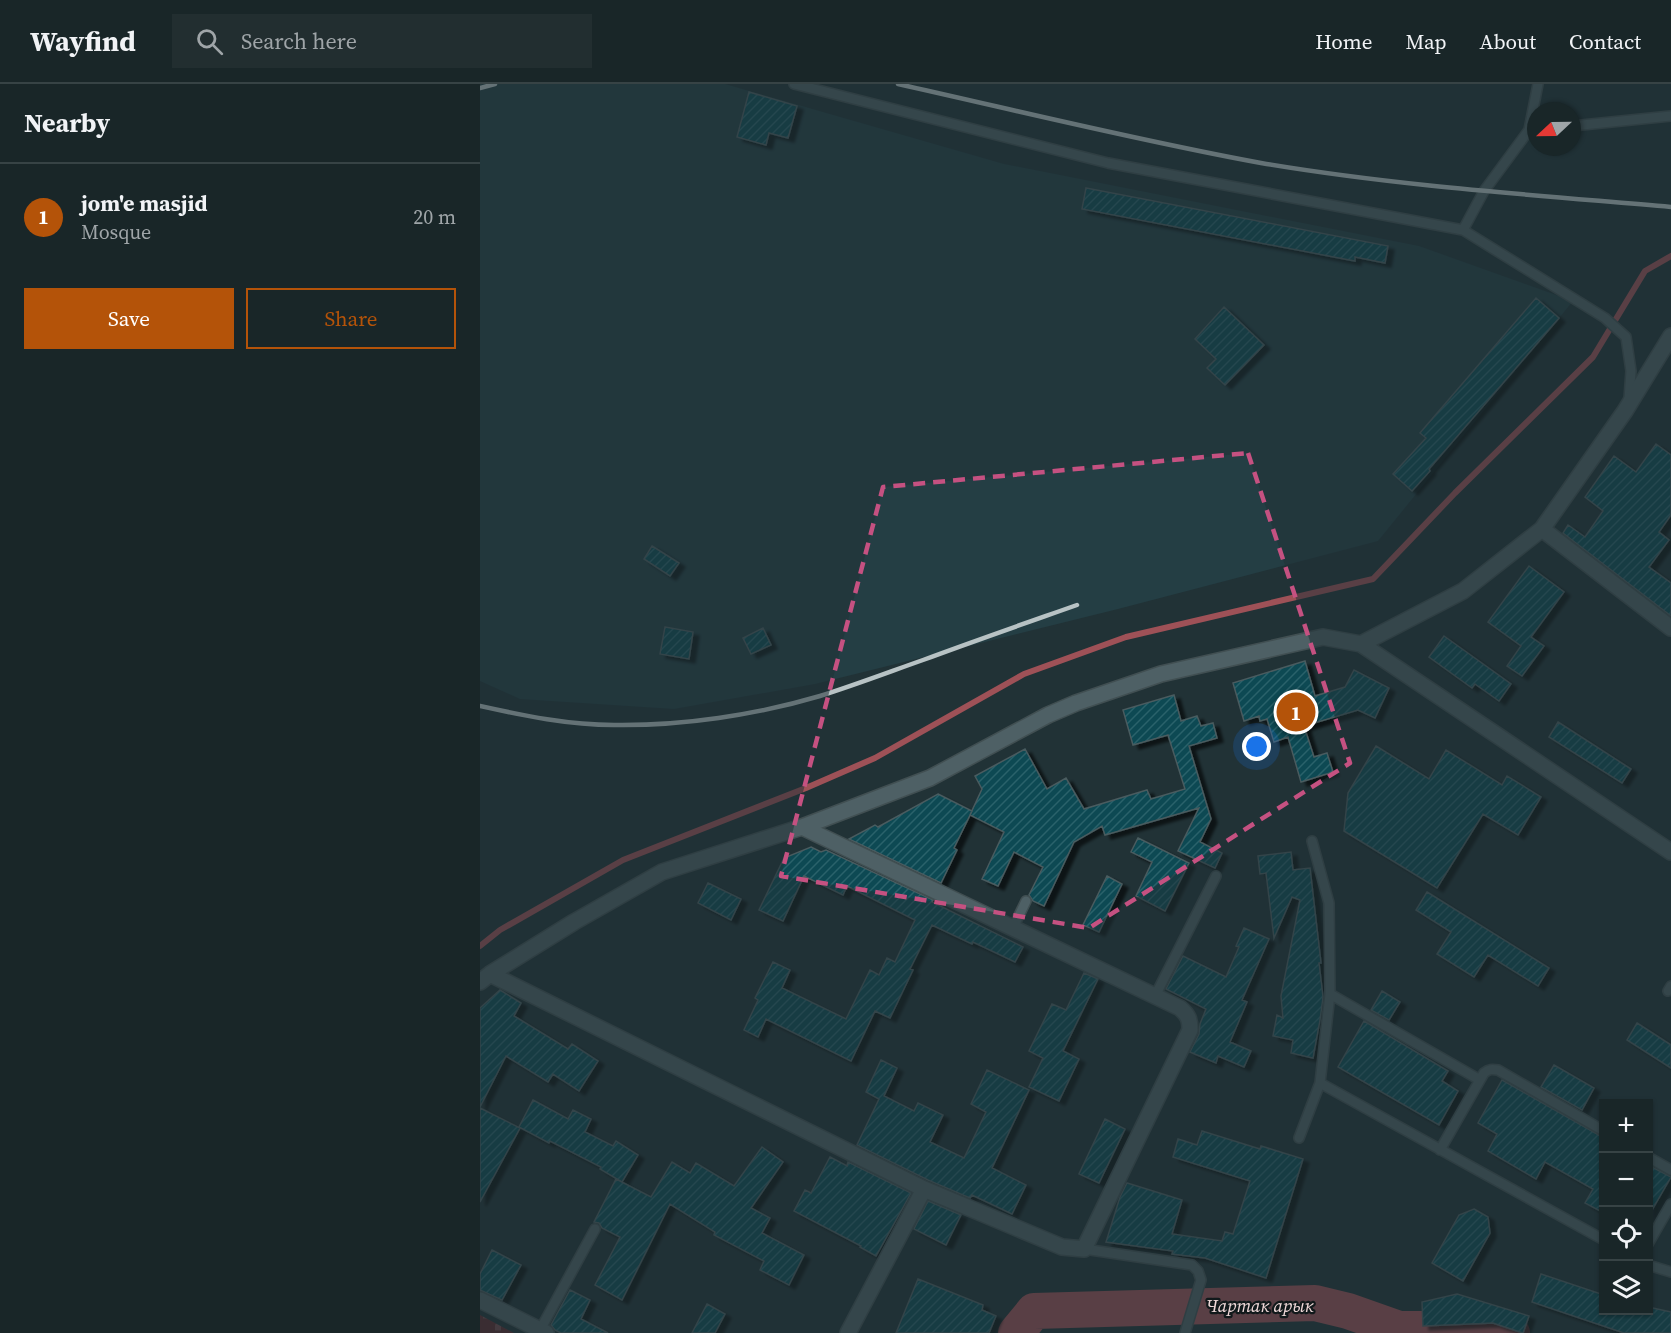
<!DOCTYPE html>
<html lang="en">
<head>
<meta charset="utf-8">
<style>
	:root { --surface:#192628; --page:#222e30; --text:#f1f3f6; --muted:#9fa5a8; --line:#374345; --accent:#b45309 }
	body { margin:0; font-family:"Source Serif 4",serif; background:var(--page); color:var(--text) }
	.controls { position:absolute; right:18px; bottom:18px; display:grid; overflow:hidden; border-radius:0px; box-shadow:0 2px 4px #0004 }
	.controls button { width:54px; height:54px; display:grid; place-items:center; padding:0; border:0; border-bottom:2px solid var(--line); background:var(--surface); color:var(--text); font:30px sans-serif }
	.compass { position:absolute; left:1047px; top:18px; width:54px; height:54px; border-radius:50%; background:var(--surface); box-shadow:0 2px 4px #0004; rotate:248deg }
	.you { position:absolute; left:777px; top:663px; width:21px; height:21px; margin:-15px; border:4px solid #fff; border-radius:50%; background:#1a73e8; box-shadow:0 0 0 9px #1a73e833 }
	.badge { display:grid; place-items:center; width:39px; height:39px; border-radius:50%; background:var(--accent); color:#fff; font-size:20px; font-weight:700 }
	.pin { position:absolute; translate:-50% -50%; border:3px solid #fff; box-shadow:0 2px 6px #0006 }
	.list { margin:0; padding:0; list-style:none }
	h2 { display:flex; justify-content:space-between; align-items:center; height:78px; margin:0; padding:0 24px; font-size:26px }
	h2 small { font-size:20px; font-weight:400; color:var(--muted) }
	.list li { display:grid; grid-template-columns:39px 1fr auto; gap:18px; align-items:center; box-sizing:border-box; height:108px; padding:0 24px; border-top:2px solid var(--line) }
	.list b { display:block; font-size:22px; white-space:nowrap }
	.list p { margin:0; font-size:20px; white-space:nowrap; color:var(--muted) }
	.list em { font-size:20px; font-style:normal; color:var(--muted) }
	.actions { display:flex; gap:12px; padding:18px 24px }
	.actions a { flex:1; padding:14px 0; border:2px solid var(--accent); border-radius:0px; text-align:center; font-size:21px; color:var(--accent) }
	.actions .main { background:var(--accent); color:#fff }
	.icon { flex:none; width:33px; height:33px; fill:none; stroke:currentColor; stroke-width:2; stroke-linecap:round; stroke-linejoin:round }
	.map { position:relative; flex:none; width:1191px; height:1249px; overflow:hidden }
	header { display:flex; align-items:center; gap:36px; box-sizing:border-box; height:84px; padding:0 30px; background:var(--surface); border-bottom:2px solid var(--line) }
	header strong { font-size:28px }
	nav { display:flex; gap:33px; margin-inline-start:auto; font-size:21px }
	.search { width:420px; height:54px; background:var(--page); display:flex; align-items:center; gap:15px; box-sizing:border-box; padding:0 21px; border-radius:0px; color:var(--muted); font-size:22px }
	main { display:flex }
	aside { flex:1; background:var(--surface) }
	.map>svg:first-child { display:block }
	.built { fill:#243e44 }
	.cemetery { fill:url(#cemetery-stones) }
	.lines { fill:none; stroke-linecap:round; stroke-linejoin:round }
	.stream { stroke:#9e5157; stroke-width:6 }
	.river { stroke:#9e5157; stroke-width:36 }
	.building { fill:url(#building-hatch); stroke:#495b5f; stroke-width:1.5; filter:url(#shadow) }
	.lane-casing { stroke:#414f52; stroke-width:12 }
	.street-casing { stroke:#414f52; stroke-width:18 }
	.lane { stroke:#4e6065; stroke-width:9 }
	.street { stroke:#4e6065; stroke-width:15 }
	.rail { stroke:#b7c2c4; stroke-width:4.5 }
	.marked { fill:none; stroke:#c55181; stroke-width:4.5; stroke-dasharray:12 8; stroke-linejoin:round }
	.labels { text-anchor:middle; stroke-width:4.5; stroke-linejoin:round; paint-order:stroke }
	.water-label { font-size:18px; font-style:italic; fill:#f0d9d9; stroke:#11191b }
</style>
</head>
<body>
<header>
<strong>Wayfind</strong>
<div class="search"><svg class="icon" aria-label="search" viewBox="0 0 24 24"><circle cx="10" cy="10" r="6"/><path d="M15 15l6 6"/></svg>Search here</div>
<nav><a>Home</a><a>Map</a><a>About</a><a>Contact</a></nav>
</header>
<main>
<aside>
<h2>Nearby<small></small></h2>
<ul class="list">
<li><span class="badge">1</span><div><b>jom'e masjid</b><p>Mosque</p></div><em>20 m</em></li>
</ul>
<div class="actions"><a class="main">Save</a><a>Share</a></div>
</aside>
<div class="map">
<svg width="1191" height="1249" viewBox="0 0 1191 1249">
	<defs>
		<pattern id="cemetery-stones" width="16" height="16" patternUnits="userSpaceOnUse" patternTransform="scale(1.5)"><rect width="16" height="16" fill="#5a292e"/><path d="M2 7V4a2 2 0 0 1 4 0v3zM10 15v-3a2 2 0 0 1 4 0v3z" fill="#70474c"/></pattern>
		<pattern id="building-hatch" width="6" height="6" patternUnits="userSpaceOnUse" patternTransform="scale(1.5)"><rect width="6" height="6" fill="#094853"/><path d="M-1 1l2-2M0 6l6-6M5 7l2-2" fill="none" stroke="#2c626b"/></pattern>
		<filter id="shadow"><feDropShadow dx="6" dy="4" stdDeviation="1.5" flood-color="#0009"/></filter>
	</defs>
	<rect width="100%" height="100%" fill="#213236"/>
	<path class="built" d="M 0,0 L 245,0 L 524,80 L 939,162 L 1093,217 L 898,457 L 638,525 L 335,600 L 194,625 L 40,615 L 0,597 Z"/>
	<path class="cemetery" d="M 0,1231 L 34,1249 L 0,1249 Z"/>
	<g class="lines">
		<path class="stream" d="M 0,862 L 20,846 L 143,776 L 326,704 L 395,674 L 544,590 L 646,553 L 893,495 L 975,409 L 1113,273 L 1165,187 L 1191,172"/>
		<path class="river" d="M 536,1249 L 554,1227 L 835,1219 L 868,1227 L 919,1245 L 1004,1245 L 1032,1249"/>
	</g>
	<path class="building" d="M 269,8 L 317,22 L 308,54 L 289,49 L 286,61 L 257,53 Z
		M 606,104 L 908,162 L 905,179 L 875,173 L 875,177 L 602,125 Z
		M 1056,214 L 1079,234 L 949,385 L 950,387 L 932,407 L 913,390 L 946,354 L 940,349 Z
		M 744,223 L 784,261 L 745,301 L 727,284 L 736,275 L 715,255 Z
		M 1176,360 L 1191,371 L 1191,431 L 1179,448 L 1189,456 L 1169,483 L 1191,499 L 1191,532 L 1083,449 L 1088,441 L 1105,453 L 1123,427 L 1105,413 L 1134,372 L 1156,388 Z
		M 172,462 L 199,479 L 190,492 L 164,475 Z
		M 1049,482 L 1084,508 L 1051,553 L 1064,562 L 1042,592 L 1027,582 L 1041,562 L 1008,538 Z
		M 185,543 L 213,548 L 209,575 L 180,570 Z
		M 283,544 L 291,561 L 271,570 L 263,554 Z
		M 964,552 L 1031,600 L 1019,617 L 995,600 L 992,604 L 949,573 Z
		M 825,577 L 835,612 L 865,603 L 874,586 L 909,604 L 895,634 L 878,626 L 824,642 L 834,673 L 847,669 L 853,688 L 821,698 L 808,653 L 794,658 L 787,635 L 780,637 L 779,632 L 764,637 L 753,599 Z
		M 694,611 L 701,637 L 717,632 L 721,642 L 733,639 L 737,654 L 709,662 L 731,735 L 720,758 L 742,769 L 735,784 L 698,767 L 719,724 L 625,751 L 622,742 L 594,758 L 564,822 L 553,817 L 549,811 L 563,783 L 534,768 L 518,802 L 502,795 L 524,748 L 490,731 L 502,705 L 495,692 L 545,665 L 567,705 L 586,694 L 604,725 L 667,706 L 671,715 L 705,705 L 688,651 L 653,661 L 643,626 Z
		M 1078,638 L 1151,685 L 1142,699 L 1069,653 Z
		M 896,662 L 949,695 L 966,666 L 1022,701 L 1027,692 L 1061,713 L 1038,751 L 1003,730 L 957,804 L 864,747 L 868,709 Z
		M 458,710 L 492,727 L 474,764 L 477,766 L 461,799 L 369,755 L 395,741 L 398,743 Z
		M 658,754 L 709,779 L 685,827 L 656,812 L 672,778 L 651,768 Z
		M 331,763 L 341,768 L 346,766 L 453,816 L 452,818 L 543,863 L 535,878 L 493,858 L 492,860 L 452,841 L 430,885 L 433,886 L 410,934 L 395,927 L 371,977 L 286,935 L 278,953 L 264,946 L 278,916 L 275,914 L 293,878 L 310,886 L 302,904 L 366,935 L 390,886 L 399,891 L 407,874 L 415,878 L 435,836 L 367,802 L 363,811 L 324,792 L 303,837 L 279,826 L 304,774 Z
		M 811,768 L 813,786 L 830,784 L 841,879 L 839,879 L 843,913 L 840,936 L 833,974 L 811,969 L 813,956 L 793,952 L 797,931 L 803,934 L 801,912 L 820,816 L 812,813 L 794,854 L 786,789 L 780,790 L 778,772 Z
		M 627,792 L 642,800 L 619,848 L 603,841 Z
		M 228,799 L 261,815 L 251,836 L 218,819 Z
		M 947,808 L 1069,884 L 1058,902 L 1008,871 L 994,893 L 957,870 L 971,848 L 936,826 Z
		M 764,844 L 789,855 L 762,916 L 767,918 L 750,958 L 771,967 L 764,983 L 738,972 L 736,979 L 710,968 L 719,950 L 720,940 L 726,925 L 686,905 L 703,872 L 746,893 L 759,863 L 756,862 Z
		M 604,889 L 618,895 L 583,967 L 599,975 L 579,1017 L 549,1003 L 563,974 L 549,967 L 572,920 L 586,926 Z
		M 20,906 L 41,919 L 34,932 L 88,965 L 92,960 L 118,977 L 99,1007 L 73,990 L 68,998 L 26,972 L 0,1023 L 0,924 Z
		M 902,907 L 920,918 L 909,936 L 891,926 Z
		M 884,937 L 968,987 L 962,997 L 978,1007 L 959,1041 L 858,983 Z
		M 1157,939 L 1191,961 L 1191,984 L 1147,956 Z
		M 401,976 L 417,984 L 404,1012 L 434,1027 L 438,1019 L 463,1031 L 450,1058 L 484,1074 L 506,1028 L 491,1020 L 507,986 L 549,1006 L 512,1084 L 546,1101 L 532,1130 L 492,1111 L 490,1114 L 448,1096 L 377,1061 L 399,1015 L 386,1008 Z
		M 1074,981 L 1114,1004 L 1102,1026 L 1061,1003 Z
		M 1022,996 L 1124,1054 L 1124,1129 L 1105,1119 L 1113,1105 L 1065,1078 L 1056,1095 L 1008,1067 L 1017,1050 L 998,1039 Z
		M 53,1016 L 88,1035 L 93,1026 L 111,1035 L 105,1048 L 133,1062 L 136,1057 L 158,1071 L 142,1098 L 120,1085 L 121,1083 L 70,1057 L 69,1059 L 39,1043 Z
		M 0,1024 L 40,1044 L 0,1118 Z
		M 625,1035 L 645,1045 L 619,1099 L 599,1090 Z
		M 722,1047 L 780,1065 L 781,1062 L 823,1075 L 786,1194 L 725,1174 L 692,1170 L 693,1167 L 626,1158 L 640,1113 L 647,1099 L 702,1116 L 692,1150 L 742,1157 L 745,1148 L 753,1150 L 770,1097 L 693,1073 L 698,1055 L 717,1061 Z
		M 282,1063 L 303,1078 L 271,1124 L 290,1134 L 282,1149 L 324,1171 L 309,1201 L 280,1186 L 284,1177 L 234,1151 L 235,1148 L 190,1120 L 142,1216 L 115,1201 L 140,1153 L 122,1144 L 119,1139 L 114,1138 L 136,1095 L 171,1113 L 192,1078 L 210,1089 L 216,1079 L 254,1102 Z
		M 350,1073 L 367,1082 L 368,1078 L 431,1109 L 396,1172 L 380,1163 L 381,1162 L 314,1127 L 325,1106 L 331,1109 Z
		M 1168,1081 L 1191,1093 L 1168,1133 Z
		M 448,1117 L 481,1131 L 466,1161 L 434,1145 Z
		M 994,1125 L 1008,1133 L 1010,1149 L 983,1197 L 952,1179 L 979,1131 Z
		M 12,1166 L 41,1181 L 22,1216 L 0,1206 L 0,1190 Z
		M 1061,1190 L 1124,1211 L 1124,1227 L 1168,1227 L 1168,1223 L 1191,1228 L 1191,1249 L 1144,1249 L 1052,1218 Z
		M 438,1195 L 503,1221 L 502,1226 L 516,1232 L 509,1249 L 416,1249 Z
		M 90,1206 L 110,1216 L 101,1235 L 128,1249 L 81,1249 L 75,1246 L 71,1241 Z
		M 977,1210 L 1049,1232 L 1043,1249 L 1013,1239 L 943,1242 L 942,1218 Z
		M 227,1220 L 245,1230 L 235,1249 L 212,1249 Z"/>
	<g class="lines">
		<g class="lane-casing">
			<path id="lane" d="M 314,0 L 628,79 L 983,146 L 1125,234 L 1146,253 L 1151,287 L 1149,315
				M 1092,42 L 1191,32
				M 983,146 L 1004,107 L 1049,46 L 1058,0
				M 832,757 L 849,819 L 850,910 L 840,999 L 1124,1156
				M 533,844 L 546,817
				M 1188,907 L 1191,902
				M 850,910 L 1000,996
				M 675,912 L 736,792
				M 819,1054 L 840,999
				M 960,1066 L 1004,989 C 1009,985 1012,985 1018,986 L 1124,1047
				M 1168,1073 L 1191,1086
				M 1168,1160 L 1191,1120
				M 604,1165 L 712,1181 L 718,1187 L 721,1196 L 705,1249
				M 1168,1181 L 1191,1188
				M 60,1246 L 115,1145"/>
		</g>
		<g class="street-casing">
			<path id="street" d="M 1062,445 L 1191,544
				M 881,560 L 983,507 L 1062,445 L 1145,327 L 1191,252
				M 10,890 L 444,1105 L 582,1163 L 604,1165 L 710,946 C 710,935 708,931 700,924 L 322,743
				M 0,898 L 10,890 L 94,838 L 182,788 L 322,743 L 450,694 L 568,631 L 596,619 L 681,590 L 843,553 L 881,560 L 1191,768
				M 0,1216 L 66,1249
				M 368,1249 L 444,1105"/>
		</g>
		<use href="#lane" class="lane"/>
		<use href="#street" class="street"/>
		<path class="rail" d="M 418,0 C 539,27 660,57 781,79 C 917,102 1054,111 1191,123
			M 0,4 L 15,0
			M 0,622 C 45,632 89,641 134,641 C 202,642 276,631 340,612 C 375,601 409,588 443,576 C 494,557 546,539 597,521"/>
	</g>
	<path d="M0 0H1191V1249H0ZM 768,369 L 870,679 L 609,844 L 301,792 L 403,403 Z" fill="#213236" fill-opacity=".55" fill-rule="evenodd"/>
	<path class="marked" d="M 768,369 L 870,679 L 609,844 L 301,792 L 403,403 Z"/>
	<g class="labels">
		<g class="water-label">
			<text x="780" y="1228">Чартак арык</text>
		</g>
	</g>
</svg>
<div class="controls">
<button>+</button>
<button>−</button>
<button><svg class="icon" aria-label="locate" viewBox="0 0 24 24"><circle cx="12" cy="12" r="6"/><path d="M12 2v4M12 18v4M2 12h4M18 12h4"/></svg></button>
<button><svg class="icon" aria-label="layers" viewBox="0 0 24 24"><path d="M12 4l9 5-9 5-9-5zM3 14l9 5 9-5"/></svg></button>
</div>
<svg class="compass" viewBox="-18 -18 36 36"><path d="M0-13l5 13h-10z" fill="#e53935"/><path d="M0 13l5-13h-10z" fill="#9fa5a8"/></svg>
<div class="you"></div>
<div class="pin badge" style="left:816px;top:628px">1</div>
</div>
</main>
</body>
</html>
